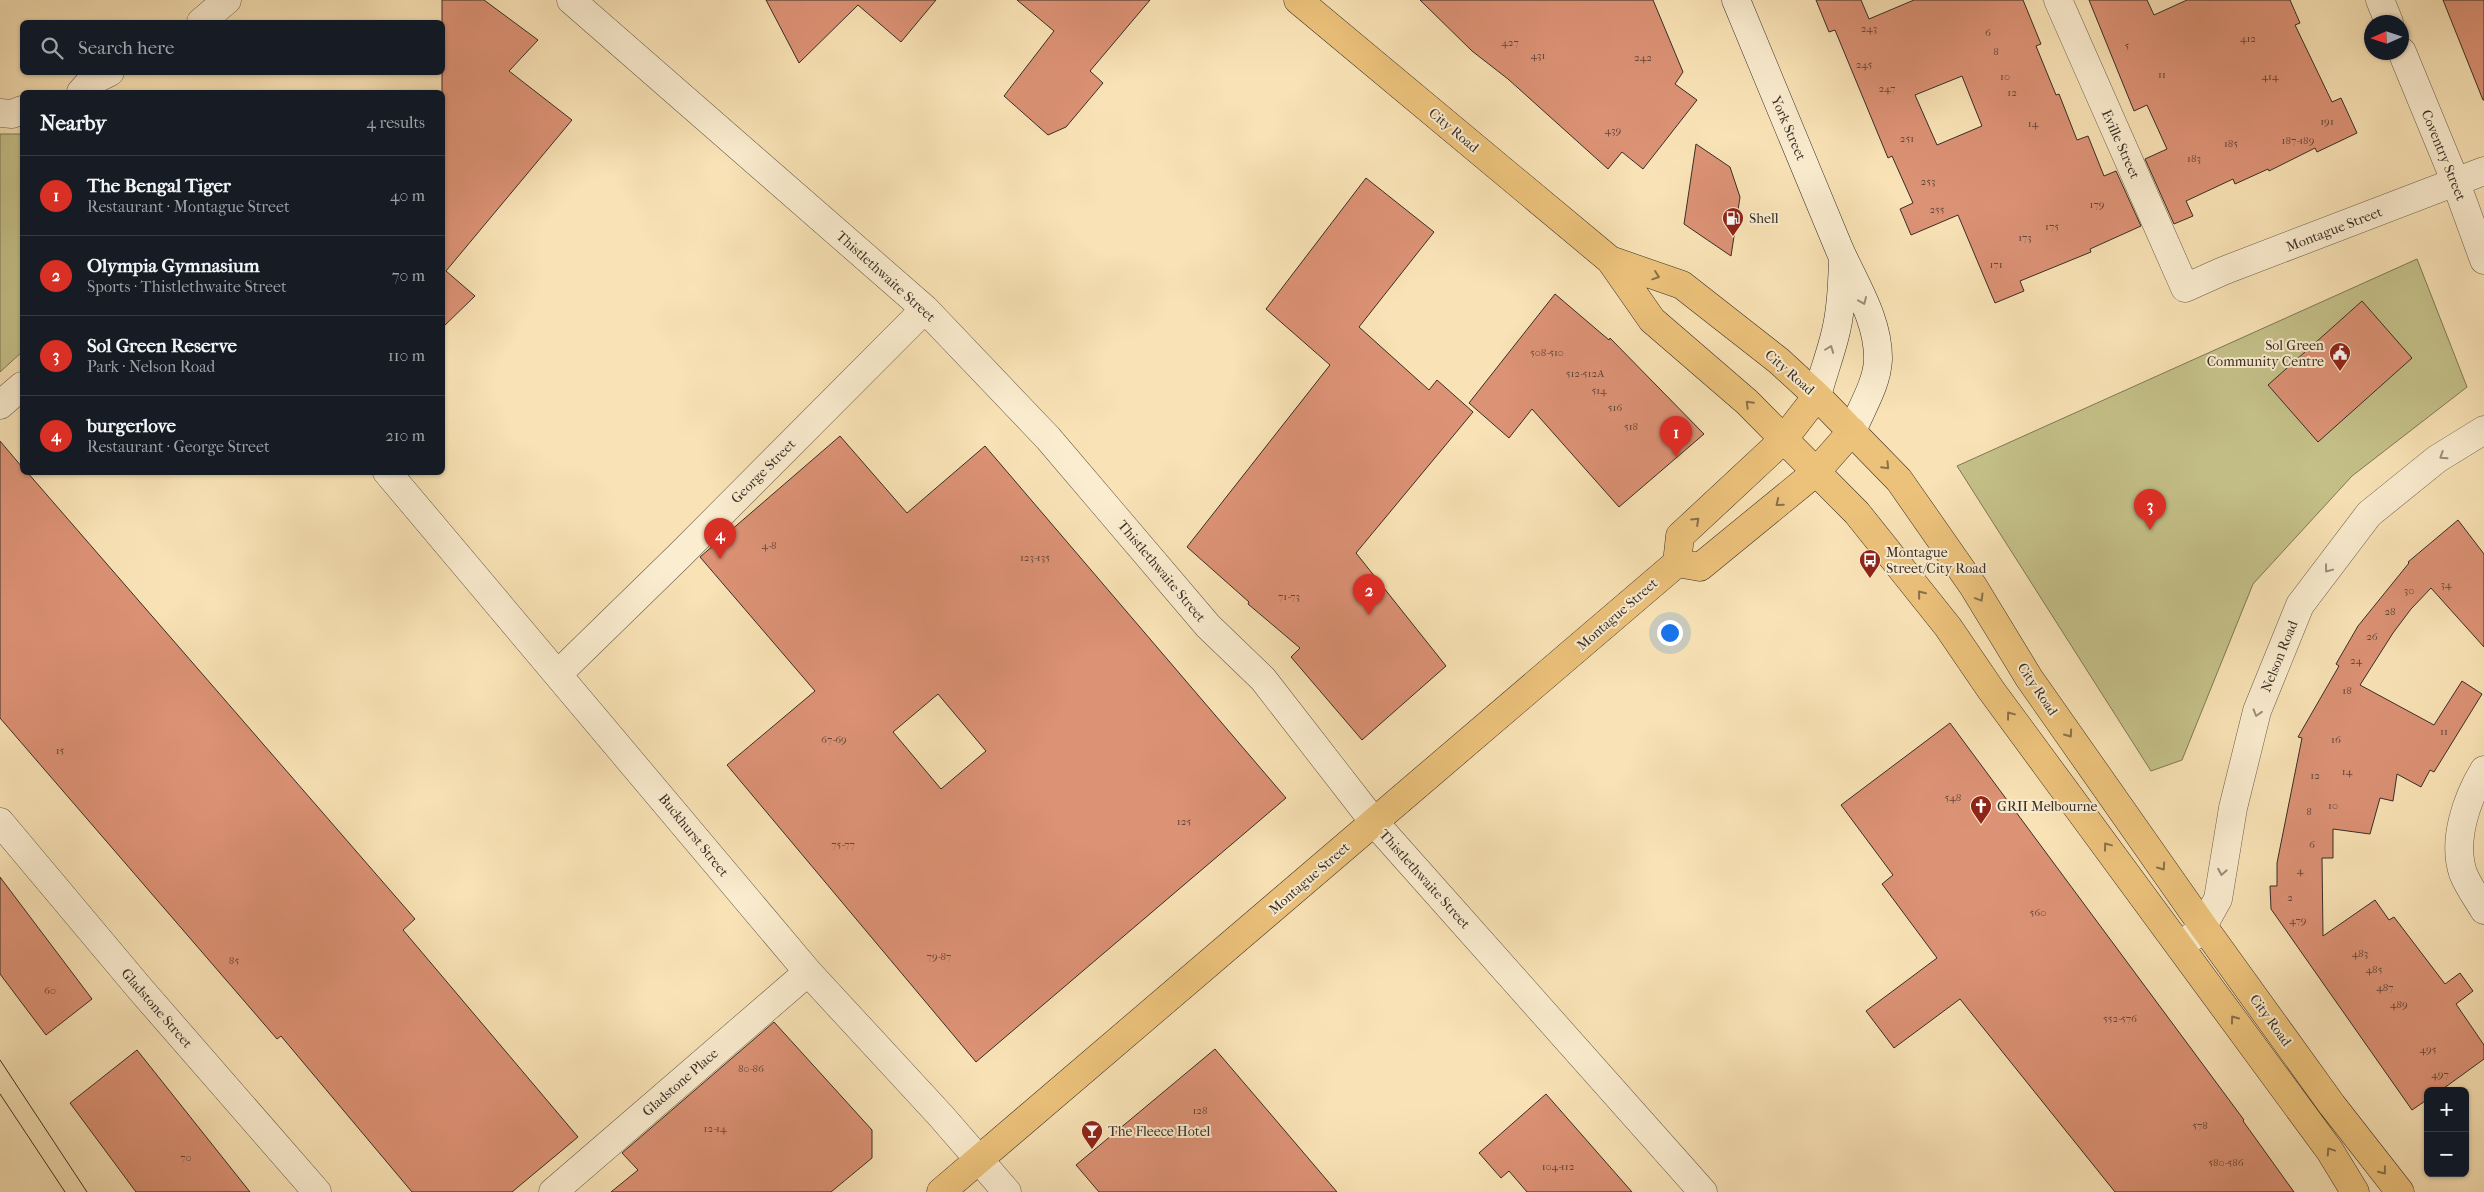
<!DOCTYPE html>
<html lang="en">
<head>
<meta charset="utf-8">
<style>
	:root { --surface:#171b24; --page:#242831; --text:#f1f3f6; --muted:#9ea1a6; --line:#363941; --accent:#d93025 }
	body { margin:0; font-family:"IM FELL French Canon",serif; background:var(--page); color:var(--text) }
	.controls { position:absolute; right:15px; bottom:15px; display:grid; overflow:hidden; border-radius:8px; box-shadow:0 1px 4px #0004 }
	.controls button { width:45px; height:45px; display:grid; place-items:center; padding:0; border:0; border-bottom:1px solid var(--line); background:var(--surface); color:var(--text); font:25px sans-serif }
	.compass { position:absolute; left:2364px; top:15px; width:45px; height:45px; border-radius:50%; background:var(--surface); box-shadow:0 1px 4px #0004; rotate:267deg }
	.you { position:absolute; left:1669px; top:632px; width:18px; height:18px; margin:-12px; border:4px solid #fff; border-radius:50%; background:#1a73e8; box-shadow:0 0 0 8px #1a73e833 }
	.badge { display:grid; place-items:center; width:32px; height:32px; border-radius:50%; background:var(--accent); color:#fff; font-size:16px; font-weight:700 }
	.pin { position:absolute; translate:-50% -41px; filter:drop-shadow(0 1px 2px #0008) }
	.pin::after { content:''; position:absolute; top:26px; width:18px; height:15px; background:inherit; clip-path:polygon(0 0,100% 0,50% 100%) }
	.list { margin:0; padding:0; list-style:none }
	h2 { display:flex; justify-content:space-between; align-items:center; height:65px; margin:0; padding:0 20px; font-size:21px }
	h2 small { font-size:16px; font-weight:400; color:var(--muted) }
	.list li { display:grid; grid-template-columns:32px 1fr auto; gap:15px; align-items:center; box-sizing:border-box; height:80px; padding:0 20px; border-top:1px solid var(--line) }
	.list b { display:block; font-size:19px; white-space:nowrap }
	.list p { margin:0; font-size:16px; white-space:nowrap; color:var(--muted) }
	.list em { font-size:16px; font-style:normal; color:var(--muted) }
	.icon { flex:none; width:28px; height:28px; fill:none; stroke:currentColor; stroke-width:2; stroke-linecap:round; stroke-linejoin:round }
	.map { position:relative; flex:none; width:2484px; height:1192px; overflow:hidden }
	.search { position:absolute; background:var(--surface); box-shadow:0 1px 4px #0004; left:20px; top:20px; width:425px; height:55px; display:flex; align-items:center; gap:12px; box-sizing:border-box; padding:0 18px; border-radius:8px; color:var(--muted); font-size:19px }
	.panel { position:absolute; background:var(--surface); box-shadow:0 1px 4px #0004; left:20px; top:90px; width:425px; height:385px; border-radius:8px }
	.map>svg:first-child { display:block }
	.green { fill:#c5c189; stroke:#7e7858 }
	.building { fill:#dc9275; stroke:#382e26; fill-rule:evenodd }
	.lines { fill:none; stroke-linecap:round; stroke-linejoin:round }
	.street-casing { stroke:#685b4a; stroke-width:29 }
	.secondary-casing { stroke:#382e26; stroke-width:29 }
	.primary-casing { stroke:#382e26; stroke-width:29 }
	.street { stroke:#fbedd0; stroke-width:28 }
	.secondary { stroke:#fbedd0; stroke-width:28 }
	.primary { stroke:#ecc27b; stroke-width:28 }
	.tram { stroke:#382e26; stroke-width:1 }
	.oneway { stroke:#89714c }
	.oneway2 { stroke:#9a8e7b }
	.labels { text-anchor:middle; stroke-width:4; stroke-linejoin:round; paint-order:stroke }
	.number-label { font-size:11px; fill:#61473a }
	.street-label { font-size:14px; fill:#382e26; stroke:#fbedd0 }
	.poi-label { font-size:14px; fill:#382e26; stroke:#fbedd0; text-anchor:start }
</style>
</head>
<body>
<div class="map">
<svg width="2484" height="1192" viewBox="0 0 2484 1192">
	<rect width="100%" height="100%" fill="#f9e3b6"/>
	<filter id="stains"><feTurbulence type="fractalNoise" baseFrequency=".004" numOctaves="4"/><feColorMatrix values="0 0 0 0 .2 0 0 0 0 .09 0 0 0 0 .02 0 0 0 .5 -.17"/></filter>
	<radialGradient id="worn" r=".72"><stop offset=".6" stop-color="#630" stop-opacity="0"/><stop offset="1" stop-color="#630" stop-opacity=".3"/></radialGradient>
	<path class="green" d="M 0,134 L 22,134 L 22,352 L 0,372 Z
		M 2417,259 L 2467,387 L 2352,476 L 2253,584 L 2182,760 L 2151,771 L 1957,466 Z"/>
	<path class="building" d="M 442,0 L 484,0 L 538,40 L 509,71 L 572,120 L 446,271 L 475,296 L 442,328 Z
		M 766,0 L 936,0 L 901,42 L 858,5 L 799,63 Z
		M 1017,0 L 1150,0 L 1090,71 L 1103,83 L 1066,127 L 1048,135 L 1004,96 L 1054,31 Z
		M 1420,0 L 1653,0 L 1683,72 L 1675,84 L 1697,100 L 1643,169 L 1622,152 L 1608,169 L 1508,79 L 1472,51 Z
		M 1816,0 L 1861,0 L 1869,19 L 1914,0 L 2023,0 L 2041,44 L 2036,46 L 2056,95 L 2059,94 L 2077,140 L 2088,136 L 2104,176 L 2116,171 L 2141,226 L 2090,249 L 2091,252 L 2020,281 L 2024,291 L 1995,303 L 1958,215 L 1911,235 L 1900,209 L 1913,203 L 1892,156 L 1888,158 L 1835,30 L 1829,32 ZM 1962,76 L 1982,126 L 1937,145 L 1915,95 Z
		M 2089,0 L 2147,0 L 2154,15 L 2187,0 L 2290,0 L 2300,23 L 2295,25 L 2332,102 L 2341,98 L 2357,133 L 2317,152 L 2315,148 L 2269,171 L 2268,169 L 2235,184 L 2233,179 L 2186,201 L 2193,216 L 2174,224 L 2145,159 L 2167,149 L 2147,105 L 2134,111 Z
		M 2443,0 L 2484,0 L 2484,100 L 2483,100 Z
		M 1696,144 L 1730,167 L 1740,197 L 1731,256 L 1684,224 Z
		M 1366,178 L 1434,232 L 1359,327 L 1429,390 L 1437,380 L 1473,412 L 1356,553 L 1446,666 L 1362,740 L 1291,657 L 1300,648 L 1248,604 L 1249,602 L 1187,547 L 1330,365 L 1266,309 Z
		M 1555,294 L 1609,340 L 1610,338 L 1704,434 L 1619,507 L 1532,409 L 1509,438 L 1469,403 Z
		M 2362,301 L 2412,358 L 2318,442 L 2268,385 Z
		M 840,436 L 907,513 L 985,446 L 1286,798 L 976,1062 L 727,765 L 815,691 L 700,557 ZM 938,694 L 986,751 L 941,789 L 893,732 Z
		M 0,441 L 22,467 L 22,472 L 27,472 L 415,919 L 403,930 L 578,1137 L 512,1192 L 412,1192 L 281,1036 L 277,1039 L 0,718 Z
		M 2458,520 L 2484,554 L 2484,647 L 2431,588 L 2411,609 L 2393,633 L 2360,685 L 2434,725 L 2462,681 L 2482,694 L 2434,772 L 2430,770 L 2421,787 L 2397,774 L 2393,801 L 2380,798 L 2370,834 L 2333,829 L 2333,858 L 2322,858 L 2323,936 L 2375,900 L 2389,920 L 2394,917 L 2445,984 L 2460,973 L 2473,991 L 2456,1004 L 2484,1045 L 2484,1059 L 2440,1091 L 2428,1091 L 2428,1099 L 2412,1110 L 2271,909 L 2270,886 L 2277,886 L 2277,863 L 2302,738 L 2298,737 L 2339,666 L 2336,664 L 2358,626 L 2409,563 L 2408,562 Z
		M 1950,723 L 2244,1120 L 2243,1121 L 2294,1192 L 2115,1192 L 1960,999 L 1894,1048 L 1866,1011 L 1937,958 L 1882,884 L 1893,875 L 1841,805 Z
		M 0,877 L 92,999 L 46,1035 L 0,974 Z
		M 774,1022 L 872,1130 L 872,1158 L 831,1192 L 611,1192 L 638,1170 L 622,1153 Z
		M 1215,1049 L 1274,1118 L 1337,1192 L 1099,1192 L 1076,1165 Z
		M 137,1050 L 250,1192 L 136,1192 L 70,1103 Z
		M 1546,1094 L 1632,1192 L 1527,1192 L 1509,1171 L 1501,1178 L 1479,1153 Z"/>
	<g class="lines">
		<g class="street-casing">
			<path id="street" d="M 571,0 L 925,309 L 1048,438 L 1208,626 L 1263,679 L 1374,822 L 1703,1192
				M 2058,0 L 2185,288 L 2223,271 L 2484,171
				M 2380,0 L 2389,22
				M 201,22 L 227,0
				M 2402,52 L 2456,183 L 2484,260
				M 81,92 L 90,82 L 110,72
				M 0,113 L 12,114 L 22,110
				M 0,405 L 22,386
				M 387,472 L 808,972 L 941,1116 L 1007,1192
				M 558,674 L 680,555 L 925,309
				M 2484,770 C 2467,798 2452,840 2463,873 C 2468,886 2477,898 2484,910
				M 0,822 L 141,990 L 317,1192
				M 2182,947 L 2203,926 L 2218,899 L 2233,808 L 2257,711 L 2300,605 L 2369,514 L 2437,459 L 2484,430
				M 553,1192 L 808,972"/>
		</g>
		<g class="secondary-casing">
			<path id="secondary" d="M 1736,0 C 1770,82 1804,164 1838,246 C 1853,282 1879,319 1878,360 C 1877,384 1861,409 1852,431
				M 1817,396 C 1822,377 1829,358 1834,339 C 1841,314 1842,287 1843,261"/>
		</g>
		<g class="primary-casing">
			<path id="primary" d="M 1298,0 L 1610,260 L 1652,320 L 1747,402 L 1857,513 L 1948,627 L 1991,690 L 2330,1151 L 2355,1192
				M 1610,260 L 1682,285 L 1779,361 L 1817,396 L 1899,480 L 1973,586 L 2029,678 L 2203,926 L 2332,1105 L 2400,1192
				M 1677,563 L 1700,567 L 1816,472 L 1852,431
				M 941,1192 L 1677,563 L 1680,536 L 1783,440 L 1817,396"/>
		</g>
		<use href="#street" class="street"/>
		<use href="#secondary" class="secondary"/>
		<use href="#primary" class="primary"/>
		<path class="tram" d="M 0,1060 L 87,1192
			M 0,1094 L 65,1192"/>
	</g>
	<defs><path id="oneway-chevron" d="M-2-3.5L2.5 0L-2 3.5" fill="none" stroke-width="1.6" stroke-linecap="round" stroke-linejoin="round" transform="scale(1.25)"/></defs>
	<g class="oneway">
		<use href="#oneway-chevron" transform="translate(1656 276) rotate(19)"/>
		<use href="#oneway-chevron" transform="translate(1749 404) rotate(-135)"/>
		<use href="#oneway-chevron" transform="translate(1886 466) rotate(46)"/>
		<use href="#oneway-chevron" transform="translate(1779 503) rotate(141)"/>
		<use href="#oneway-chevron" transform="translate(1696 521) rotate(-43)"/>
		<use href="#oneway-chevron" transform="translate(1921 594) rotate(-129)"/>
		<use href="#oneway-chevron" transform="translate(1980 598) rotate(59)"/>
		<use href="#oneway-chevron" transform="translate(2010 715) rotate(-127)"/>
		<use href="#oneway-chevron" transform="translate(2069 734) rotate(55)"/>
		<use href="#oneway-chevron" transform="translate(2107 846) rotate(-127)"/>
		<use href="#oneway-chevron" transform="translate(2162 867) rotate(55)"/>
		<use href="#oneway-chevron" transform="translate(2234 1019) rotate(-126)"/>
		<use href="#oneway-chevron" transform="translate(2330 1151) rotate(-124)"/>
		<use href="#oneway-chevron" transform="translate(2383 1171) rotate(52)"/>
	</g>
	<g class="oneway2">
		<use href="#oneway-chevron" transform="translate(1863 301) rotate(67)"/>
		<use href="#oneway-chevron" transform="translate(1830 349) rotate(-69)"/>
		<use href="#oneway-chevron" transform="translate(2443 456) rotate(147)"/>
		<use href="#oneway-chevron" transform="translate(2328 569) rotate(127)"/>
		<use href="#oneway-chevron" transform="translate(2257 713) rotate(107)"/>
		<use href="#oneway-chevron" transform="translate(2222 872) rotate(100)"/>
	</g>
	<defs>
		<g id="fuel-pin" transform="scale(1.125)"><path d="M0 17L-7.5 6A9.5 9.5 0 1 1 7.5 6Z" fill="#8f2418" stroke="#fbedd0"/><path d="M-5.5-6h7V0h2V4h1.3V-2.5L3-4.5l.8-.8L6-3V5H2.5V1h-1V6h-7ZM-4.2-4.7v3.2H.2V-4.7Z" fill="#fff"/></g>
		<g id="civic-pin" transform="scale(1.125)"><path d="M0 17L-7.5 6A9.5 9.5 0 1 1 7.5 6Z" fill="#8f2418" stroke="#fbedd0"/><path d="M-.6-6.5H3V-4.5H.6V-3L4-1V1h2V6H-6V1h2V-1L-.6-3ZM-1.2 2.5V6h2.4V2.5Z" fill="#fff"/></g>
		<g id="bus-pin" transform="scale(1.125)"><path d="M0 17L-7.5 6A9.5 9.5 0 1 1 7.5 6Z" fill="#8f2418" stroke="#fbedd0"/><path d="M-5-6H5V4H4V6H2V4H-2V6H-4V4H-5ZM-3.5-4V0h7V-4ZM-3.5 1.2v1.5H-2V1.2ZM2 1.2v1.5H3.5V1.2Z" fill="#fff"/></g>
		<g id="church-pin" transform="scale(1.125)"><path d="M0 17L-7.5 6A9.5 9.5 0 1 1 7.5 6Z" fill="#8f2418" stroke="#fbedd0"/><path d="M-1.2-6h2.4v3.5h3.3v2.4h-3.3V6h-2.4V-.1h-3.3v-2.4h3.3Z" fill="#fff"/></g>
		<g id="bar-pin" transform="scale(1.125)"><path d="M0 17L-7.5 6A9.5 9.5 0 1 1 7.5 6Z" fill="#8f2418" stroke="#fbedd0"/><path d="M-6-5H6L.8 .8V4.5H3.5V6h-7V4.5H-.8V.8Z" fill="#fff"/></g>
	</defs>
	<g fill-rule="evenodd">
		<use href="#fuel-pin" x="1733" y="218"/>
		<use href="#civic-pin" x="2340" y="353"/>
		<use href="#bus-pin" x="1870" y="560"/>
		<use href="#church-pin" x="1981" y="806"/>
		<use href="#bar-pin" x="1092" y="1131"/>
	</g>
	<g class="labels">
		<g class="number-label">
			<text x="1869" y="32">243</text>
			<text x="1988" y="36">6</text>
			<text x="2248" y="42">412</text>
			<text x="1510" y="46">427</text>
			<text x="2127" y="49">5</text>
			<text x="1996" y="55">8</text>
			<text x="1538" y="59">431</text>
			<text x="1643" y="61">242</text>
			<text x="1864" y="68">245</text>
			<text x="2162" y="78">11</text>
			<text x="2005" y="80">10</text>
			<text x="2270" y="80">414</text>
			<text x="1887" y="92">247</text>
			<text x="2012" y="96">12</text>
			<text x="2327" y="125">191</text>
			<text x="2033" y="127">14</text>
			<text x="1613" y="134">439</text>
			<text x="1907" y="142">251</text>
			<text x="2298" y="144">187-189</text>
			<text x="2231" y="147">185</text>
			<text x="2194" y="162">183</text>
			<text x="1928" y="185">253</text>
			<text x="2097" y="208">179</text>
			<text x="1937" y="213">255</text>
			<text x="2052" y="230">175</text>
			<text x="2025" y="241">173</text>
			<text x="1996" y="268">171</text>
			<text x="1547" y="356">508-510</text>
			<text x="1585" y="377">512-512A</text>
			<text x="1599" y="394">514</text>
			<text x="1615" y="411">516</text>
			<text x="1631" y="430">518</text>
			<text x="769" y="549">4-8</text>
			<text x="1035" y="561">123-135</text>
			<text x="2446" y="588">34</text>
			<text x="2409" y="594">30</text>
			<text x="1289" y="600">71-73</text>
			<text x="2390" y="615">28</text>
			<text x="2372" y="640">26</text>
			<text x="2356" y="664">24</text>
			<text x="2347" y="694">18</text>
			<text x="2444" y="735">11</text>
			<text x="834" y="743">67-69</text>
			<text x="2336" y="743">16</text>
			<text x="60" y="754">15</text>
			<text x="2347" y="775">14</text>
			<text x="2315" y="779">12</text>
			<text x="1953" y="801">548</text>
			<text x="2333" y="809">10</text>
			<text x="2309" y="815">8</text>
			<text x="1184" y="825">125</text>
			<text x="843" y="848">75-77</text>
			<text x="2312" y="848">6</text>
			<text x="2300" y="874">4</text>
			<text x="2290" y="901">2</text>
			<text x="2038" y="916">560</text>
			<text x="2298" y="924">479</text>
			<text x="2360" y="957">483</text>
			<text x="939" y="960">79-87</text>
			<text x="234" y="964">85</text>
			<text x="2374" y="973">485</text>
			<text x="2385" y="991">487</text>
			<text x="50" y="994">60</text>
			<text x="2399" y="1008">489</text>
			<text x="2120" y="1022">552-576</text>
			<text x="2428" y="1053">495</text>
			<text x="751" y="1072">80-86</text>
			<text x="2440" y="1078">497</text>
			<text x="1200" y="1114">128</text>
			<text x="2200" y="1129">578</text>
			<text x="715" y="1132">12-14</text>
			<text x="186" y="1161">70</text>
			<text x="2226" y="1166">580-586</text>
			<text x="1558" y="1170">104-112</text>
		</g>
		<g class="street-label">
			<text transform="translate(1789 128) rotate(67)" y="5">York Street</text>
			<text transform="translate(1454 130) rotate(40)" y="5">City Road</text>
			<text transform="translate(2121 144) rotate(66)" y="5">Eville Street</text>
			<text transform="translate(2444 155) rotate(68)" y="5">Coventry Street</text>
			<text transform="translate(2334 229) rotate(-21)" y="5">Montague Street</text>
			<text transform="translate(886 276) rotate(42)" y="5">Thistlethwaite Street</text>
			<text transform="translate(1790 372) rotate(41)" y="5">City Road</text>
			<text transform="translate(763 471) rotate(-45)" y="5">George Street</text>
			<text transform="translate(1162 571) rotate(50)" y="5">Thistlethwaite Street</text>
			<text transform="translate(1617 614) rotate(-41)" y="5">Montague Street</text>
			<text transform="translate(2279 656) rotate(-68)" y="5">Nelson Road</text>
			<text transform="translate(2038 689) rotate(56)" y="5">City Road</text>
			<text transform="translate(694 835) rotate(51)" y="5">Buckhurst Street</text>
			<text transform="translate(1309 878) rotate(-41)" y="5">Montague Street</text>
			<text transform="translate(1425 879) rotate(48)" y="5">Thistlethwaite Street</text>
			<text transform="translate(157 1008) rotate(49)" y="5">Gladstone Street</text>
			<text transform="translate(2271 1020) rotate(54)" y="5">City Road</text>
			<text transform="translate(680 1082) rotate(-41)" y="5">Gladstone Place</text>
		</g>
		<g class="poi-label">
			<text x="1749" y="223">Shell</text>
			<text x="2324" y="350" text-anchor="end">Sol Green<tspan x="2324" dy="16">Community Centre</tspan></text>
			<text x="1886" y="557">Montague<tspan x="1886" dy="16">Street/City Road</tspan></text>
			<text x="1997" y="811">GRII Melbourne</text>
			<text x="1108" y="1136">The Fleece Hotel</text>
		</g>
	</g>
	<rect width="100%" height="100%" filter="url(#stains)"/>
	<rect width="100%" height="100%" fill="url(#worn)"/>
</svg>
<div class="controls">
<button>+</button>
<button>−</button>
</div>
<svg class="compass" viewBox="-18 -18 36 36"><path d="M0-13l5 13h-10z" fill="#e53935"/><path d="M0 13l5-13h-10z" fill="#9ea1a6"/></svg>
<div class="you"></div>
<div class="pin badge" style="left:1676px;top:457px">1</div>
<div class="pin badge" style="left:1369px;top:615px">2</div>
<div class="pin badge" style="left:2150px;top:530px">3</div>
<div class="pin badge" style="left:720px;top:559px">4</div>
<div class="search"><svg class="icon" aria-label="search" viewBox="0 0 24 24"><circle cx="10" cy="10" r="6"/><path d="M15 15l6 6"/></svg>Search here</div>
<section class="panel">
<h2>Nearby<small>4 results</small></h2>
<ul class="list">
<li><span class="badge">1</span><div><b>The Bengal Tiger</b><p>Restaurant · Montague Street</p></div><em>40 m</em></li>
<li><span class="badge">2</span><div><b>Olympia Gymnasium</b><p>Sports · Thistlethwaite Street</p></div><em>70 m</em></li>
<li><span class="badge">3</span><div><b>Sol Green Reserve</b><p>Park · Nelson Road</p></div><em>110 m</em></li>
<li><span class="badge">4</span><div><b>burgerlove</b><p>Restaurant · George Street</p></div><em>210 m</em></li>
</ul>
</section>
</div>
</body>
</html>
